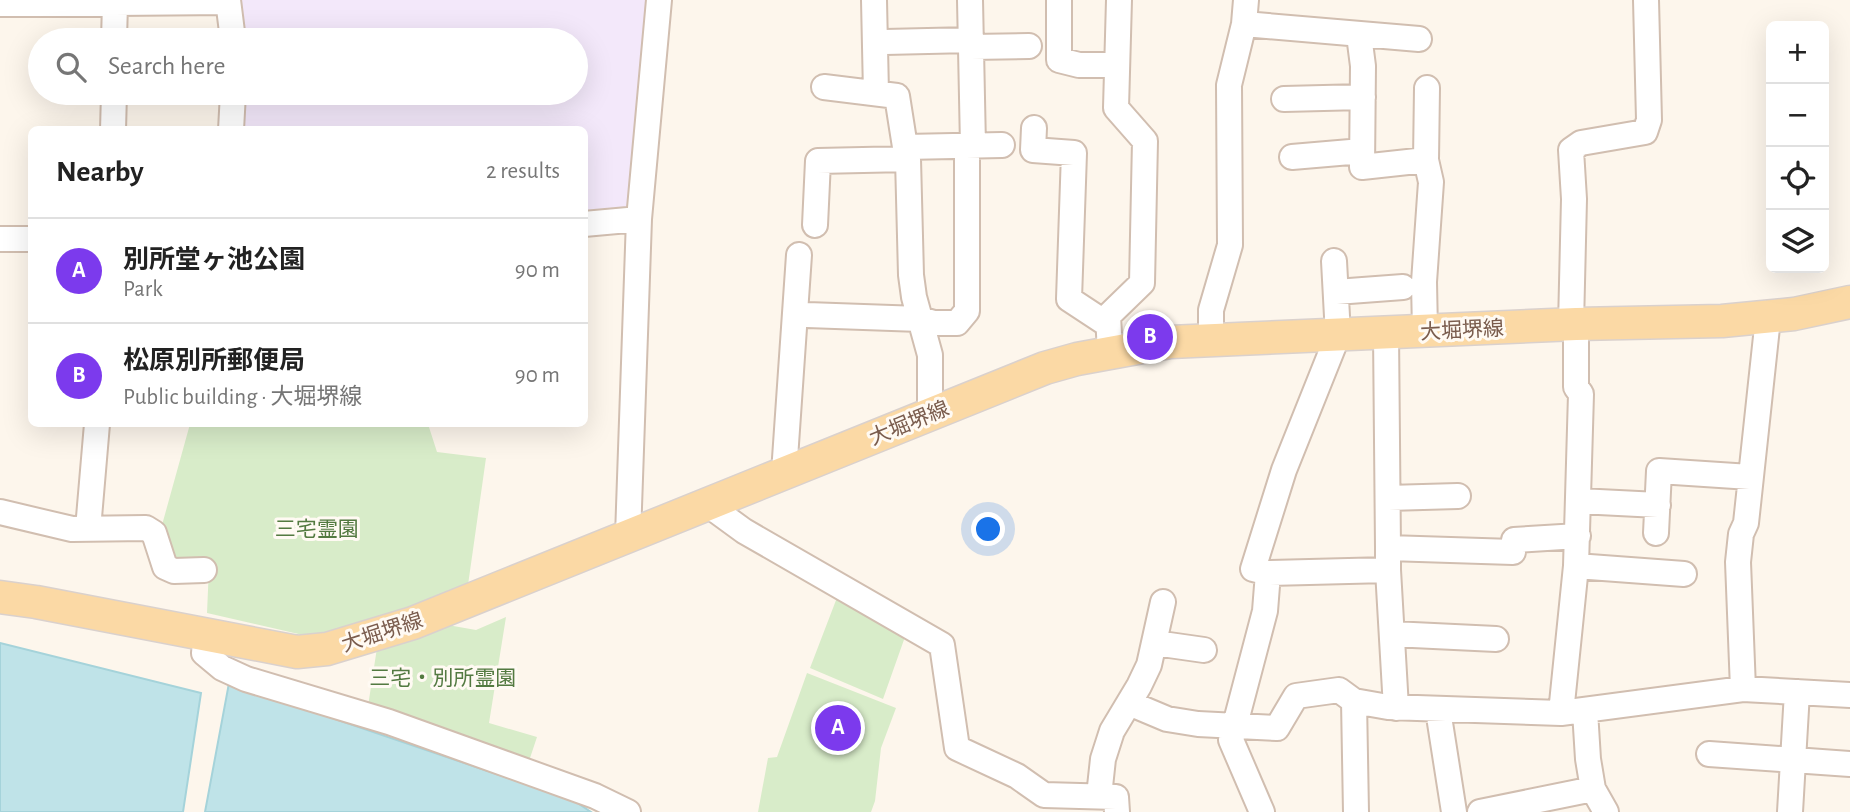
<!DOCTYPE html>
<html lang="en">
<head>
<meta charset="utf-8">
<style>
	:root { --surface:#fff; --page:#f2f2f2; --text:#222; --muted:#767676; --line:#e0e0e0; --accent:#7c3aed }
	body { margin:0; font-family:"Alegreya Sans","Noto Sans JP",sans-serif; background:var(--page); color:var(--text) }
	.controls { position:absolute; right:21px; top:21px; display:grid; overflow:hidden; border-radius:10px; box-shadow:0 7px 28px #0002 }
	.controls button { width:63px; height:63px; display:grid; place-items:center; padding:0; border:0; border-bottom:2px solid var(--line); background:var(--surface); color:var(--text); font:35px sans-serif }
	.you { position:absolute; left:989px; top:530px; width:24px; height:24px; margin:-18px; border:5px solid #fff; border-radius:50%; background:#1a73e8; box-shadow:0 0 0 10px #1a73e833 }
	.badge { display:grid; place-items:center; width:46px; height:46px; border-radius:50%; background:var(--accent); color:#fff; font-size:23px; font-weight:700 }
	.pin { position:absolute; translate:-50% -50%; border:4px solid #fff; box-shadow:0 2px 7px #0006 }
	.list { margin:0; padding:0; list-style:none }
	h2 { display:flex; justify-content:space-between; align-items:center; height:91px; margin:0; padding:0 28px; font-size:30px }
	h2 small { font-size:23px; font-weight:400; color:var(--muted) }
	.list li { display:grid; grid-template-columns:46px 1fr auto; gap:21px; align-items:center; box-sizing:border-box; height:105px; padding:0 28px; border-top:2px solid var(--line) }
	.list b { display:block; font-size:26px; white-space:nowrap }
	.list p { margin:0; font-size:23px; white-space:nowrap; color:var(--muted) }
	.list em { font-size:23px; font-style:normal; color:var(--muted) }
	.icon { flex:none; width:38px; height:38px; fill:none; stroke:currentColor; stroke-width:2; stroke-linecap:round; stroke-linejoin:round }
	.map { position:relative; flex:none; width:1850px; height:812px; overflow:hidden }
	.search { position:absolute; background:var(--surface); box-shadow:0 7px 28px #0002; left:28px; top:28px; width:560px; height:77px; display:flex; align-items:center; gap:18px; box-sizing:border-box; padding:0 24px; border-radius:38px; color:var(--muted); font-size:26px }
	.panel { position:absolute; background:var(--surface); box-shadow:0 7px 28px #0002; left:28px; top:126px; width:560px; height:301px; border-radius:10px }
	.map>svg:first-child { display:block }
	.education { fill:#f3e8fa }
	.green { fill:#d8ecc9 }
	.water { fill:#bfe3e8; stroke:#a5d3da; stroke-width:2 }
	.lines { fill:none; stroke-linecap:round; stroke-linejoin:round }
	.minor-casing { stroke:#d1beb0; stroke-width:28 }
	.major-casing { stroke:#dad1cd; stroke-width:35 }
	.minor { stroke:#fff; stroke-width:24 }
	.major { stroke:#fbd9a5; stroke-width:32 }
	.labels { text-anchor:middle; stroke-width:6; stroke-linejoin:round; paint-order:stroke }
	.street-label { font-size:21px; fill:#7a5c4d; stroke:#fffaf3 }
	.park-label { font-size:21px; fill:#537a41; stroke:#fffaf3 }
</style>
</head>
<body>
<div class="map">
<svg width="1850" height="812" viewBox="0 0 1850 812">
	<rect width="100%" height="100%" fill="#fdf6ec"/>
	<path class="education" d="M 238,0 L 649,0 L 634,212 L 585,216 L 584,130 L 240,129 L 242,93 L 576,93 L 576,40 L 243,40 Z"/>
	<path class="green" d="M 190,424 L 428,424 L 437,452 L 486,458 L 468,585 L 373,626 L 316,638 L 207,613 L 209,567 L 175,564 L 162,525 Z
		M 838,595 L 906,634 L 883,699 L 810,668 Z
		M 506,617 L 489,723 L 537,737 L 528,764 L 368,706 L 377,648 L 442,624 L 476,630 Z
		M 807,673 L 896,708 L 881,748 L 875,801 L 871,812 L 758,812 L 768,758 L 777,757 Z"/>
	<path class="water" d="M 0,643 L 201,693 L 183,812 L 0,812 Z
		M 229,683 L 573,800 L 591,812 L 205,812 Z"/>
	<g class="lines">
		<g class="minor-casing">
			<path id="minor" d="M 228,0 L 233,40
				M 874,0 L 876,93
				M 970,0 L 973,146
				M 1059,0 L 1059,60 L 1079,65 L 1117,65
				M 0,4 L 228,2
				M 1244,24 L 1419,39
				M 1359,35 L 1363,66 L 1362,167 L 1426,160
				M 114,40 L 115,3
				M 885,42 L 971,40
				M 971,47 L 1029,46
				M 824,87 L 897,96 L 905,147 L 1002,145
				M 1284,99 L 1363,97
				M 1034,128 L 1033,150 L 1074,153 L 1069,299 L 1107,324
				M 113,130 L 114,93
				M 231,130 L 233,93
				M 1292,157 L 1362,151
				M 908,159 L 911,275 L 914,297 L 930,355 L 930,415
				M 584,224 L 639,219
				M 815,225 L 818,161 L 908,159 L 905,147
				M 0,239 L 32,239
				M 1334,261 L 1338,335 L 1284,470 L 1253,569 L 1268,573 L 1388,570 L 1388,548 L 1513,552 L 1514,540 L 1578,536
				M 1336,292 L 1403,287
				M 807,315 L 920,319 L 934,323 L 957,323 L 967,311 L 967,146
				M 1571,325 L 1574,199 L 1571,150 L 1581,143 L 1645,132 L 1649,120 L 1646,0
				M 1425,331 L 1424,282 L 1431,182 L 1426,160 L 1427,88
				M 1386,333 L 1388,548
				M 1211,339 L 1211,310 L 1230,245 L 1229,85 L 1244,24 L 1246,0
				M 1110,352 L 1108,316 L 1142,283 L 1145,141 L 1116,108 L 1119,0
				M 784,473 L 799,255
				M 1388,498 L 1458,496
				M 1579,501 L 1658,505
				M 707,504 L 744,531 L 942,645 L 957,748 L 1017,776 L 1044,795 L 1116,797 L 1117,812
				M 0,512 L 72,529 L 146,528 L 154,533 L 165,567 L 174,571 L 204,570
				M 88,529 L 97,424
				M 1656,533 L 1659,471 L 1750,477
				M 628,536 L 639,219 L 659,0
				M 1576,566 L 1684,574
				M 1388,570 L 1396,708
				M 206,634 L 204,653 L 222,668 L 246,679 L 389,722 L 595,796 L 628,812
				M 1392,634 L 1496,639
				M 1155,643 L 1204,650
				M 1743,689 L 1738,562 L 1741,534 L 1746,523 L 1768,318
				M 1354,701 L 1356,812
				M 1129,703 L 1167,719 L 1198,724 L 1277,728 L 1296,696 L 1339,690 L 1354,701 L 1388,707 L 1561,713 L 1743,689 L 1850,695
				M 1438,710 L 1454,812
				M 1585,711 L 1588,759 L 1593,789 L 1606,812
				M 1561,713 L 1576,566 L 1581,394 L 1576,387 L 1576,324
				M 1709,754 L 1850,764
				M 1099,796 L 1103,759 L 1112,731 L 1139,686 L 1149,665 L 1163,602
				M 1262,812 L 1231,740 L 1265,611 L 1268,573
				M 1480,812 L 1593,789
				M 1790,812 L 1797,692"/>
		</g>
		<g class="major-casing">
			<path id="major" d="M 0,597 L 36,602 L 297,652 L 327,649 L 413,623 L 1045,368 L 1077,359 L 1170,342 L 1576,324 L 1722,321 L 1794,314 L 1850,302"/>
		</g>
		<use href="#minor" class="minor"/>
		<use href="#major" class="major"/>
	</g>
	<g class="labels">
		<g class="street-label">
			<text transform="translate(1462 330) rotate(-3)" y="7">大堀堺線</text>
			<text transform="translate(909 423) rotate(-22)" y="7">大堀堺線</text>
			<text transform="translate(382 632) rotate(-18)" y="7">大堀堺線</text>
		</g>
		<g class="park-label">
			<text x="317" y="536">三宅霊園</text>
			<text x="443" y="685">三宅・別所霊園</text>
		</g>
	</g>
</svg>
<div class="controls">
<button>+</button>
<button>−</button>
<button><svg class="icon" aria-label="locate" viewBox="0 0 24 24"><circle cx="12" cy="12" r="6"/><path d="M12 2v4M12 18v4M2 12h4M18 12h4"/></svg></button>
<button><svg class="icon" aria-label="layers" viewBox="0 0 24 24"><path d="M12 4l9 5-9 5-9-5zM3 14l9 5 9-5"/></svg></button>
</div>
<div class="you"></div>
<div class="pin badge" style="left:838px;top:728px">A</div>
<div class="pin badge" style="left:1150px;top:337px">B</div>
<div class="search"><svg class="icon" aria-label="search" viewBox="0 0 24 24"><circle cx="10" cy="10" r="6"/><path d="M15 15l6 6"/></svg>Search here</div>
<section class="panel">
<h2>Nearby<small>2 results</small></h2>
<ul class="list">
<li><span class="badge">A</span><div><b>別所堂ヶ池公園</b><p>Park</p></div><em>90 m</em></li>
<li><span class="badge">B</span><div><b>松原別所郵便局</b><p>Public building · 大堀堺線</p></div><em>90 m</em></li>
</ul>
</section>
</div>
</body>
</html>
